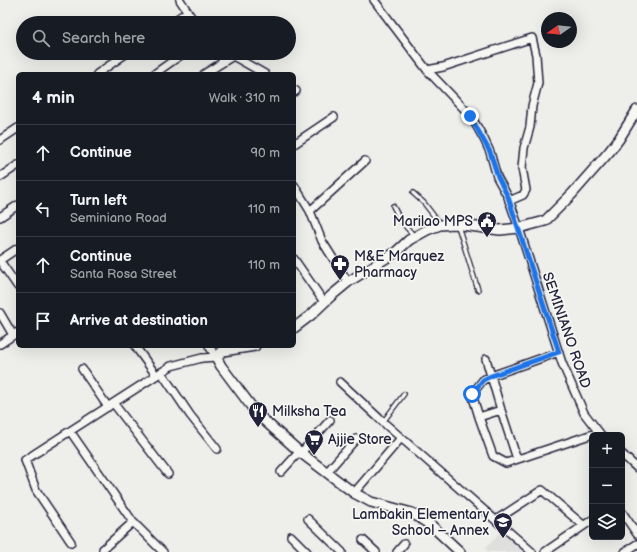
<!DOCTYPE html>
<html lang="en">
<head>
<meta charset="utf-8">
<style>
	:root { --surface:#171b24; --page:#20242c; --text:#f1f3f6; --muted:#9ea1a6; --line:#363941 }
	body { margin:0; font-family:"Balsamiq Sans",sans-serif; background:var(--page); color:var(--text) }
	.controls { position:absolute; right:12px; bottom:12px; display:grid; overflow:hidden; border-radius:6px; box-shadow:0 4px 16px #0002 }
	.controls button { width:36px; height:36px; display:grid; place-items:center; padding:0; border:0; border-bottom:1px solid var(--line); background:var(--surface); color:var(--text); font:20px sans-serif }
	.compass { position:absolute; left:541px; top:12px; width:36px; height:36px; border-radius:50%; background:var(--surface); box-shadow:0 4px 16px #0002; rotate:256deg }
	.stop { position:absolute; width:12px; height:12px; margin:-9px; border:3px solid #1a73e8; border-radius:50%; background:#fff }
	.stop.end { background:#1a73e8; border-color:#fff; box-shadow:0 1px 4px #0008 }
	.list { margin:0; padding:0; list-style:none }
	h2 { display:flex; justify-content:space-between; align-items:center; height:52px; margin:0; padding:0 16px; font-size:17px }
	h2 small { font-size:13px; font-weight:400; color:var(--muted) }
	.list li { display:grid; grid-template-columns:26px 1fr auto; gap:12px; align-items:center; box-sizing:border-box; height:56px; padding:0 16px; border-top:1px solid var(--line) }
	.list b { display:block; font-size:15px; white-space:nowrap }
	.list p { margin:0; font-size:13px; white-space:nowrap; color:var(--muted) }
	.list em { font-size:13px; font-style:normal; color:var(--muted) }
	.icon { flex:none; width:22px; height:22px; fill:none; stroke:currentColor; stroke-width:2; stroke-linecap:round; stroke-linejoin:round }
	.map { position:relative; flex:none; width:637px; height:552px; overflow:hidden }
	.search { position:absolute; background:var(--surface); box-shadow:0 4px 16px #0002; left:16px; top:16px; width:280px; height:44px; display:flex; align-items:center; gap:10px; box-sizing:border-box; padding:0 14px; border-radius:22px; color:var(--muted); font-size:15px }
	.panel { position:absolute; background:var(--surface); box-shadow:0 4px 16px #0002; left:16px; top:72px; width:280px; height:276px; border-radius:6px }
	.map>svg:first-child { display:block }
	.built { fill:#dfdfde }
	.lines { fill:none; stroke-linecap:round; stroke-linejoin:round }
	.lane-casing { stroke:#22223b; stroke-width:6 }
	.street-casing { stroke:#22223b; stroke-width:10 }
	.secondary-casing { stroke:#22223b; stroke-width:12 }
	.lane { stroke:#f6f6f2; stroke-width:3.5 }
	.street { stroke:#f6f6f2; stroke-width:7 }
	.secondary { stroke:#f6f6f2; stroke-width:9 }
	.route { stroke:#1a73e8; stroke-width:5 }
	.labels { text-anchor:middle; stroke-width:3.5; stroke-linejoin:round; paint-order:stroke }
	.poi-label { font-size:14px; fill:#22223b; stroke:#f6f6f2; text-anchor:start }
	.street-label { font-size:14px; fill:#22223b; stroke:#f6f6f2 }
</style>
</head>
<body>
<div class="map">
<svg width="637" height="552" viewBox="0 0 637 552">
	<rect width="100%" height="100%" fill="#eeeeeb"/>
	<filter id="ink" filterUnits="userSpaceOnUse"><feTurbulence type="fractalNoise" baseFrequency=".025" numOctaves="2"/><feDisplacementMap in="SourceGraphic" scale="8" xChannelSelector="R" yChannelSelector="G"/><feConvolveMatrix kernelMatrix="1 2 1 2 8 2 1 2 1" color-interpolation-filters="sRGB"/></filter>
	<g filter="url(#ink)">
		<path class="built" d="M 503,529 L 526,552 L 488,552 L 485,548 Z"/>
		<g class="lines">
			<g class="lane-casing">
				<path id="lane" d="M 413,193 L 424,203 L 440,224
					M 393,206 L 401,221 L 414,236
					M 458,226 L 478,290
					M 383,422 L 404,394"/>
			</g>
			<g class="street-casing">
				<path id="street" d="M 180,0 L 195,23
					M 374,0 L 427,70 L 471,116 L 484,139 L 490,152 L 497,177 L 508,197 L 519,228 L 562,363 L 584,413 L 601,435
					M 171,23 L 187,12
					M 218,53 L 223,60
					M 427,70 L 443,67 L 532,38 L 536,55 L 538,83 L 532,106 L 530,127 L 524,148 L 522,168 L 526,190 L 523,195 L 509,201
					M 97,74 L 127,53
					M 154,74 L 184,53
					M 204,74 L 233,56 L 265,74
					M 294,90 L 296,91 L 294,92
					M 0,140 L 18,128
					M 294,144 L 334,117
					M 0,177 L 18,165
					M 294,185 L 310,211 L 322,241 L 348,282
					M 310,211 L 365,161
					M 0,217 L 18,205
					M 294,259 L 324,302
					M 0,260 L 18,248
					M 0,261 L 18,287
					M 0,313 L 13,335
					M 0,344 L 18,332
					M 135,346 L 156,375
					M 486,359 L 501,410 L 517,459
					M 82,369 L 108,407
					M 161,372 L 190,415 L 217,449
					M 340,382 L 383,422 L 532,552
					M 114,404 L 168,474
					M 501,410 L 479,417 L 493,456 L 506,463 L 599,432
					M 479,417 L 472,394 L 483,380 L 491,376 L 559,352
					M 70,431 L 133,522 L 163,552
					M 301,453 L 330,420
					M 622,454 L 637,468
					M 281,472 L 300,451
					M 327,472 L 356,439
					M 354,493 L 401,438
					M 622,512 L 637,534
					M 308,519 L 342,552
					M 496,520 L 542,490 L 583,525
					M 291,536 L 307,552
					M 363,540 L 376,552
					M 71,542 L 36,490 L 25,460 L 171,366 L 202,358 L 216,357 L 209,346
					M 103,549 L 133,522
					M 397,552 L 404,544
					M 545,552 L 592,520
					M 625,552 L 637,544"/>
			</g>
			<g class="secondary-casing">
				<path id="secondary" d="M 294,328 L 311,315 L 331,296 L 348,282 L 396,252 L 409,240 L 427,230 L 440,225 L 454,224 L 500,230 L 519,228 L 545,221 L 572,194 L 609,152 L 619,139 L 637,110
					M 255,346 L 223,351 L 216,357 L 221,366 L 257,414 L 301,453 L 354,493 L 371,502 L 412,513 L 432,526 L 460,552"/>
			</g>
			<use href="#lane" class="lane"/>
			<use href="#street" class="street"/>
			<use href="#secondary" class="secondary"/>
		</g>
	</g>
	<g class="lines" filter="url(#ink)">
		<path class="route" d="M 470,116 L 490,152 L 498,177 L 508,197 L 559,352 L 491,376 L 483,380 L 472,394"/>
	</g>
	<defs>
		<g id="civic-pin" transform="scale(1)"><path d="M0 17L-7.5 6A9.5 9.5 0 1 1 7.5 6Z" fill="#22223b" stroke="#f6f6f2"/><path d="M-.6-6.5H3V-4.5H.6V-3L4-1V1h2V6H-6V1h2V-1L-.6-3ZM-1.2 2.5V6h2.4V2.5Z" fill="#fff"/></g>
		<g id="pharmacy-pin" transform="scale(1)"><path d="M0 17L-7.5 6A9.5 9.5 0 1 1 7.5 6Z" fill="#22223b" stroke="#f6f6f2"/><path d="M-2-6h4v4h4v4h-4v4h-4v-4h-4v-4h4Z" fill="#fff"/></g>
		<g id="restaurant-pin" transform="scale(1)"><path d="M0 17L-7.5 6A9.5 9.5 0 1 1 7.5 6Z" fill="#22223b" stroke="#f6f6f2"/><path d="M-5-6h1v4h1v-4h1v4h1v-4h1v5L-1.5 .5V6h-2V.5L-5-1ZM5-6V6H3V1.5H1.5Q1.5-4 5-6Z" fill="#fff"/></g>
		<g id="supermarket-pin" transform="scale(1)"><path d="M0 17L-7.5 6A9.5 9.5 0 1 1 7.5 6Z" fill="#22223b" stroke="#f6f6f2"/><path d="M-6-5.5h2.5l.6 2H6L4.5 2H-2.5L-4.4-4H-6ZM-1.5 3.2a1.3 1.3 0 1 0 .1 0ZM3 3.2a1.3 1.3 0 1 0 .1 0Z" fill="#fff"/></g>
		<g id="school-pin" transform="scale(1)"><path d="M0 17L-7.5 6A9.5 9.5 0 1 1 7.5 6Z" fill="#22223b" stroke="#f6f6f2"/><path d="M0-5L7-2L0 1L-7-2ZM-4 1L0 2.5L4 1V4Q0 6-4 4Z" fill="#fff"/></g>
	</defs>
	<g fill-rule="evenodd">
		<use href="#civic-pin" x="487" y="221"/>
		<use href="#pharmacy-pin" x="340" y="264"/>
		<use href="#restaurant-pin" x="258" y="411"/>
		<use href="#supermarket-pin" x="314" y="439"/>
		<use href="#school-pin" x="503" y="522"/>
	</g>
	<g class="labels">
		<g class="poi-label">
			<text x="473" y="226" text-anchor="end">Marilao MPS</text>
			<text x="354" y="261">M&amp;E Marquez<tspan x="354" dy="16">Pharmacy</tspan></text>
			<text x="272" y="416">Milksha Tea</text>
			<text x="328" y="444">Ajjie Store</text>
			<text x="489" y="519" text-anchor="end">Lambakin Elementary<tspan x="489" dy="16">School – Annex</tspan></text>
		</g>
		<g class="street-label">
			<text transform="translate(567 330) rotate(71)" y="5">SEMINIANO ROAD</text>
		</g>
	</g>
</svg>
<div class="controls">
<button>+</button>
<button>−</button>
<button><svg class="icon" aria-label="layers" viewBox="0 0 24 24"><path d="M12 4l9 5-9 5-9-5zM3 14l9 5 9-5"/></svg></button>
</div>
<svg class="compass" viewBox="-18 -18 36 36"><path d="M0-13l5 13h-10z" fill="#e53935"/><path d="M0 13l5-13h-10z" fill="#9ea1a6"/></svg>
<div class="stop" style="left:472px;top:394px"></div>
<div class="stop end" style="left:470px;top:116px"></div>
<div class="search"><svg class="icon" aria-label="search" viewBox="0 0 24 24"><circle cx="10" cy="10" r="6"/><path d="M15 15l6 6"/></svg>Search here</div>
<section class="panel">
<h2>4 min<small>Walk · 310 m</small></h2>
<ul class="list">
<li><svg class="icon" aria-label="ahead" viewBox="0 0 24 24"><path d="M12 20V5M6 11l6-6 6 6"/></svg><div><b>Continue</b></div><em>90 m</em></li>
<li><svg class="icon" aria-label="left" viewBox="0 0 24 24"><path d="M17 20v-9H6M10 6l-5 5 5 5"/></svg><div><b>Turn left</b><p>Seminiano Road</p></div><em>110 m</em></li>
<li><svg class="icon" aria-label="ahead" viewBox="0 0 24 24"><path d="M12 20V5M6 11l6-6 6 6"/></svg><div><b>Continue</b><p>Santa Rosa Street</p></div><em>110 m</em></li>
<li><svg class="icon" aria-label="arrive" viewBox="0 0 24 24"><path d="M6 21V4h12l-3 4 3 4H6"/></svg><div><b>Arrive at destination</b></div></li>
</ul>
</section>
</div>
</body>
</html>
